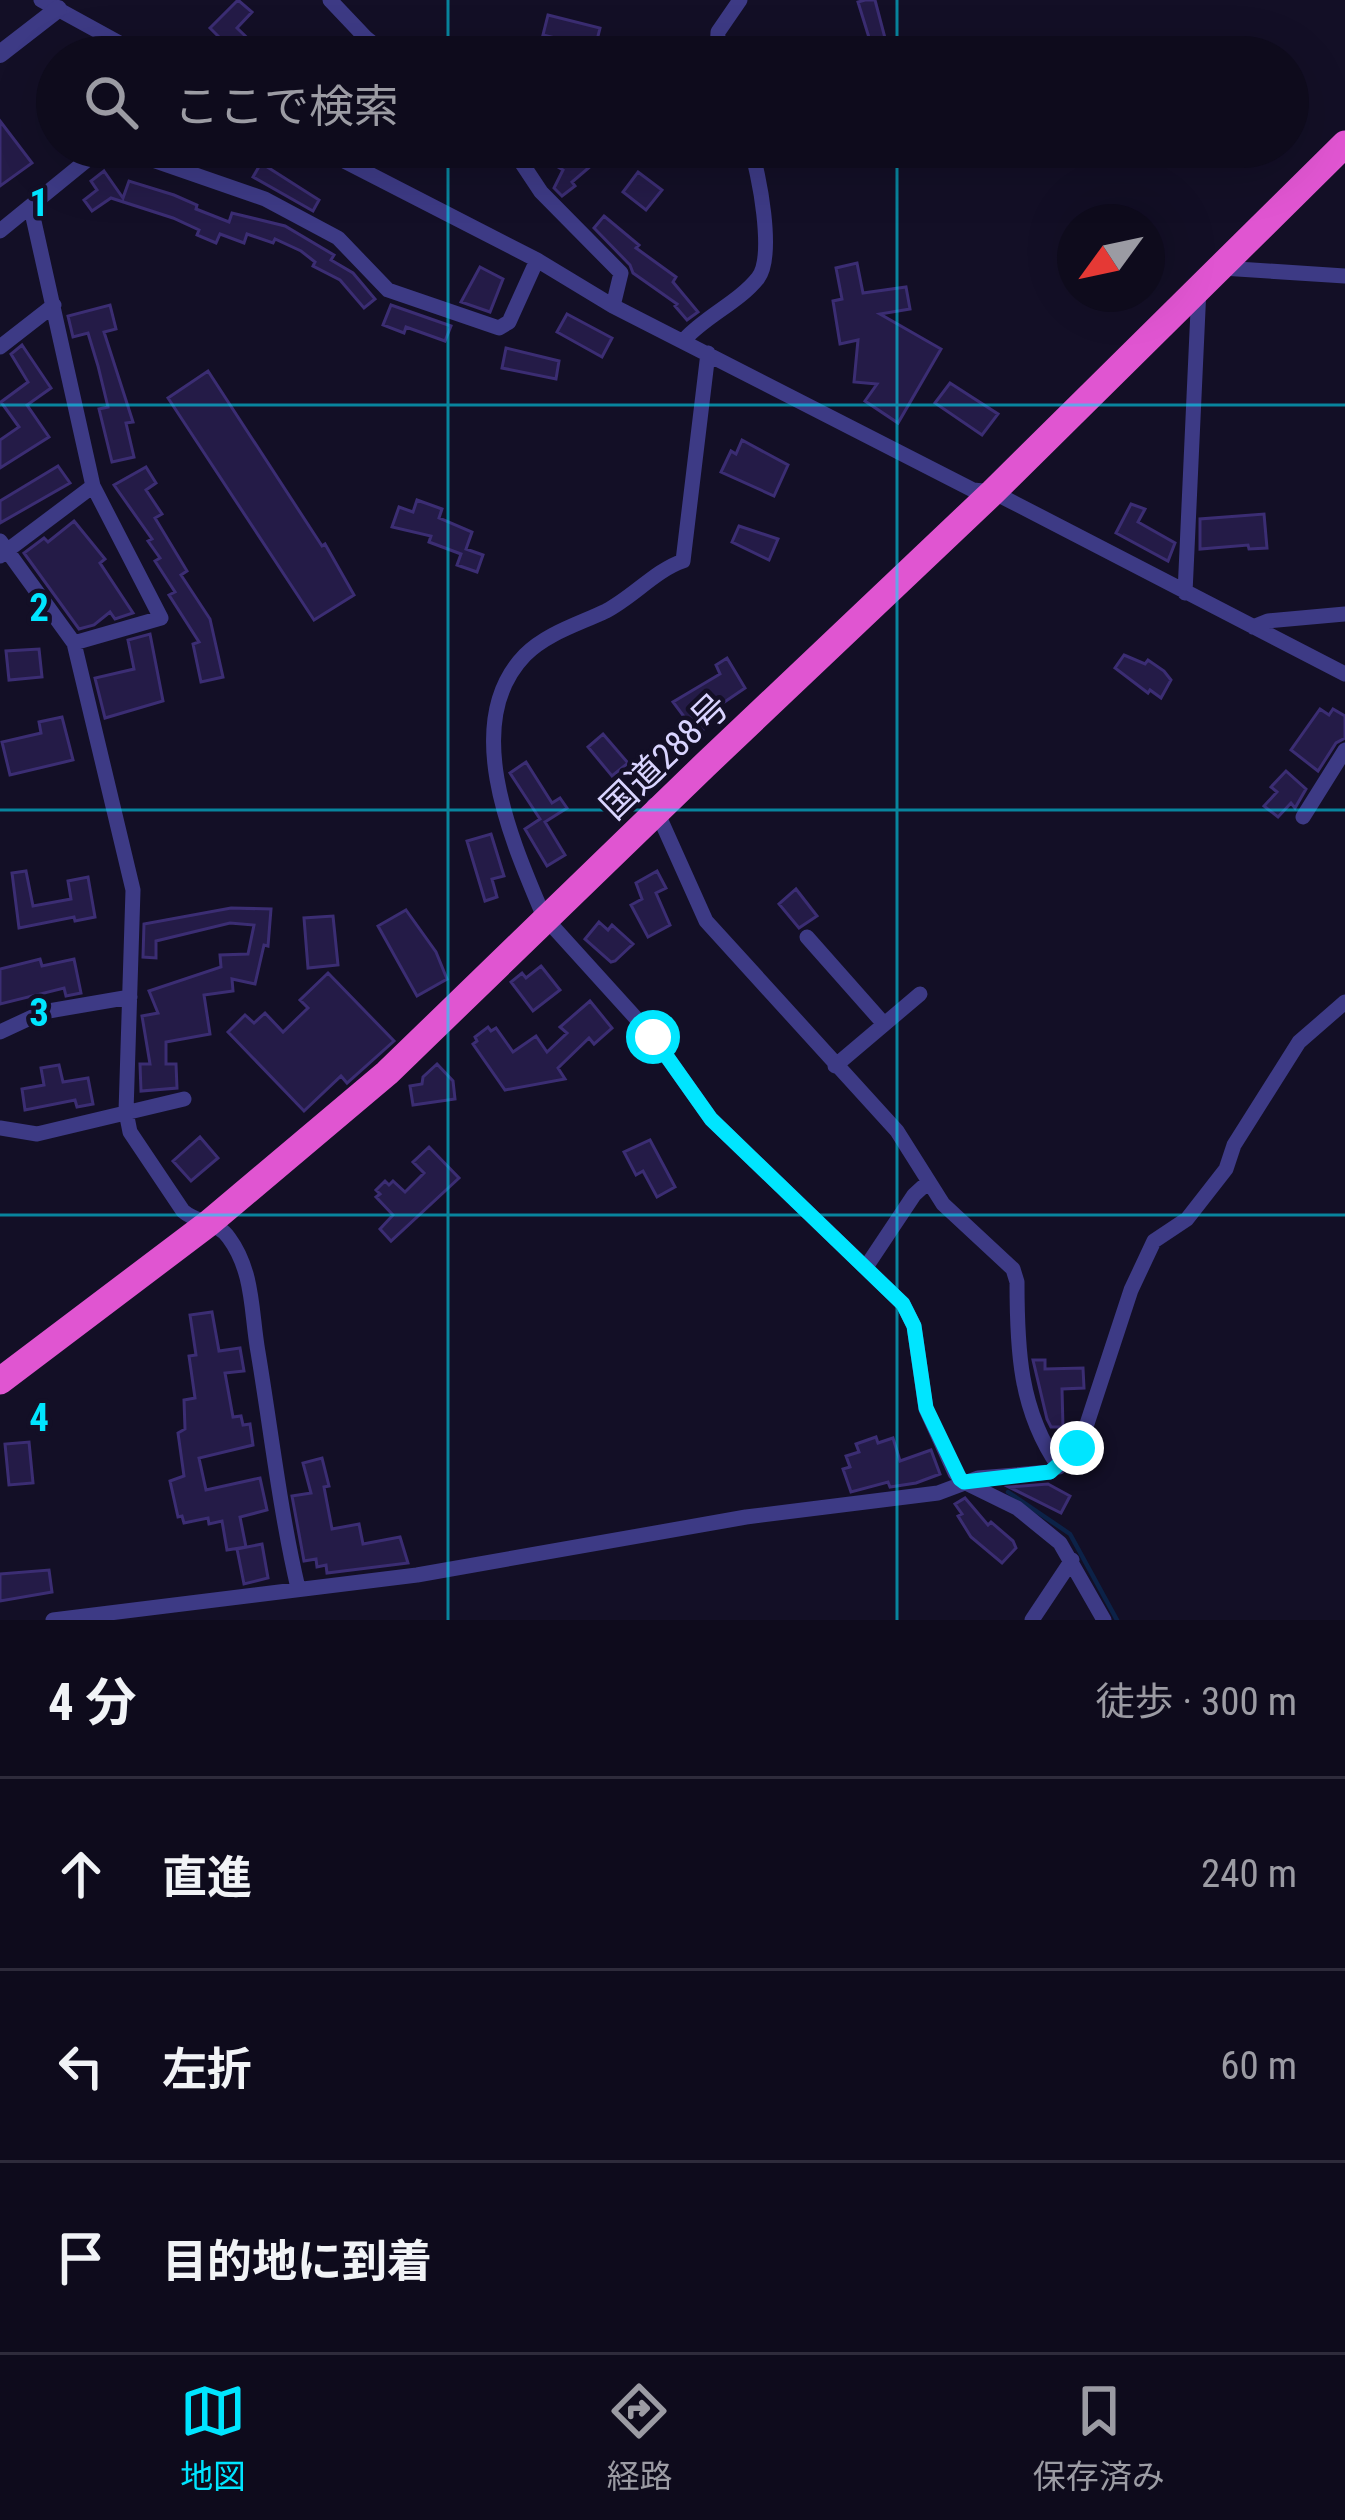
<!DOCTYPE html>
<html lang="ja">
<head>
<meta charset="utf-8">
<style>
	:root { --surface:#0e0b1c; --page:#171425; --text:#f1f3f6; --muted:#9b9ba3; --line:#2e2b3b; --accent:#00e5ff }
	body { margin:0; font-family:"Roboto Condensed","Noto Sans JP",sans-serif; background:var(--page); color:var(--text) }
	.compass { position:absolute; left:1057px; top:204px; width:108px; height:108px; border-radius:50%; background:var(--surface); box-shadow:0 12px 48px #0002; rotate:237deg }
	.stop { position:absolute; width:36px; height:36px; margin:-27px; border:9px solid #00e5ff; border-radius:50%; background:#fff }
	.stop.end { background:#00e5ff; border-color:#fff; box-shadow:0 3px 12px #0008 }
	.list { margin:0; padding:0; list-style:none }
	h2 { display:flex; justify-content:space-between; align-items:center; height:156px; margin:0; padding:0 48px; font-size:51px }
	h2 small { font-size:39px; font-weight:400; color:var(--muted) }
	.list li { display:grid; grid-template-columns:78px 1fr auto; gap:36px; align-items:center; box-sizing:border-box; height:192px; padding:0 48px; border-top:3px solid var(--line) }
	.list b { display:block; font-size:45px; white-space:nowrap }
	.list em { font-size:39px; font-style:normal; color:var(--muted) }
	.icon { flex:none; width:66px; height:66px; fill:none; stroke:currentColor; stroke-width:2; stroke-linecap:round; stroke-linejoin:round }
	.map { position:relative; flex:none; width:1345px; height:1620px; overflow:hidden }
	.search { position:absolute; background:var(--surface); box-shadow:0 12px 48px #0002; left:36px; right:36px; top:36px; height:132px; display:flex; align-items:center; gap:30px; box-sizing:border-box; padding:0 42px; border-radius:66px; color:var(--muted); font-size:45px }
	.sheet { height:732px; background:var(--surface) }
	nav { display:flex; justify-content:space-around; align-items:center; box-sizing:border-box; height:168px; border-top:3px solid var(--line); background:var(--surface); font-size:33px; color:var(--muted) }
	nav a { display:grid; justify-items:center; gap:6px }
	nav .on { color:var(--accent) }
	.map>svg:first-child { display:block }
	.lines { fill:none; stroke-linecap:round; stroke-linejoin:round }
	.stream { stroke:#0c2248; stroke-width:4.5 }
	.building { fill:#241b47; stroke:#3b2d73; stroke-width:3 }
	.minor { stroke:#3d3a85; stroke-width:15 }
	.tertiary { stroke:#3d3a85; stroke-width:18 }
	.trunk { stroke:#e055d1; stroke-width:27 }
	.route { stroke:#00e5ff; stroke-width:15 }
	.grid { fill:none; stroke:#00e5ff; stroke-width:3; stroke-opacity:0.55 }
	.labels { text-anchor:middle; stroke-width:9; stroke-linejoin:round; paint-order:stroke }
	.street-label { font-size:36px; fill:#d9d4ff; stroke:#130f26 }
	.grid-label { font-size:39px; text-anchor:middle; font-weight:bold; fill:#00e5ff; stroke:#130f26; stroke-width:9; stroke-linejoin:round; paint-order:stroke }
</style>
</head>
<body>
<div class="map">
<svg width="1345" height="1620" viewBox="0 0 1345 1620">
	<rect width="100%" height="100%" fill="#130f26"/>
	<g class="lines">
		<path class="stream" d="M 1008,1492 L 1070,1534 L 1117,1620"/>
	</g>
	<path class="building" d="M 238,0 L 252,12 L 237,28 L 267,57 L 239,57 L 210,28 Z
		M 865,0 L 875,0 L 890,57 L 875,57 L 858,2 Z
		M 548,15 L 600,28 L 595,48 L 543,35 Z
		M 0,121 L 32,163 L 0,186 Z
		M 578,147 L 589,147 L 599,159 L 572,182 L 575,186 L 562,196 L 554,188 L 563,170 L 555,165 Z
		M 261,163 L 319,200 L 313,211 L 253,177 Z
		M 104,171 L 123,198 L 129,181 L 174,195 L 197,205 L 196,209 L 229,222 L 232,213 L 285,226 L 334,255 L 331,260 L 353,273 L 375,299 L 364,308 L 340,280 L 313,266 L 315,262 L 301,251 L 275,239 L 273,243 L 247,234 L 244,243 L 220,234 L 216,243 L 197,235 L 199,230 L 173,218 L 111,198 L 92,211 L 84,200 L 97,190 L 91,181 Z
		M 638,172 L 662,190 L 646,210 L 623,192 Z
		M 604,216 L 639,245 L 636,248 L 676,277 L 673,282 L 698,312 L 687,320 L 675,306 L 677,304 L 633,273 L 630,265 L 594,228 Z
		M 857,263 L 863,293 L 906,287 L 910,309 L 880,314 L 941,349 L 898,423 L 865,401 L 877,384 L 854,382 L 858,340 L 840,344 L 833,301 L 842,299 L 836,268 Z
		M 480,267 L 503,279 L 490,312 L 461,302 Z
		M 110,305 L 116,329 L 104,332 L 133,422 L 126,423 L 134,457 L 112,462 L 99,409 L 108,407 L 98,366 L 88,333 L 73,337 L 68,316 Z
		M 391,305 L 451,326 L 445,341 L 406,327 L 404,333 L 383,325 Z
		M 567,314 L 612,338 L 602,357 L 557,332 Z
		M 22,345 L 51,388 L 27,405 L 49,437 L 0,468 L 0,440 L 19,427 L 1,402 L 28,382 L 11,354 Z
		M 506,348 L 559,361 L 556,379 L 502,368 Z
		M 208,371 L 322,546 L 325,544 L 354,595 L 314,620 L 168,398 Z
		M 950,383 L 998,414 L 982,435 L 935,403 Z
		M 742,440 L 788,465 L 774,496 L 721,472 L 731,451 L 736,454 Z
		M 58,466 L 70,483 L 0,523 L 0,501 Z
		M 146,467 L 156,483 L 146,490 L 162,514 L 155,518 L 187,571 L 181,575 L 210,619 L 223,677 L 201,682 L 193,644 L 199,642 L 169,595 L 175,592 L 155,561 L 160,558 L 148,541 L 152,539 L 114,485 Z
		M 417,500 L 442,509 L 439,518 L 472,532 L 466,549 L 483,555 L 477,572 L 457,565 L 461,554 L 429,542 L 431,536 L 392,527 L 399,507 L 413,512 Z
		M 1131,504 L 1145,509 L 1138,522 L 1175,543 L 1168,561 L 1116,533 Z
		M 1264,514 L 1267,548 L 1249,549 L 1248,545 L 1200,549 L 1200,519 Z
		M 74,521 L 105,559 L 100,563 L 133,613 L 115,619 L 110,612 L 94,625 L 79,629 L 24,553 L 44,538 L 48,542 Z
		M 739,526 L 778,539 L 769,560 L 732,542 Z
		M 150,634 L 163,701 L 105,718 L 95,678 L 134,669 L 128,640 Z
		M 39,649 L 42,677 L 9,680 L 6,651 Z
		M 1124,655 L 1145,664 L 1148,660 L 1164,671 L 1171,680 L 1161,698 L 1150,690 L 1148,693 L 1115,668 Z
		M 727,658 L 745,688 L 720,705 L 726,713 L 697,734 L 673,702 L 720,674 L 716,665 Z
		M 1320,709 L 1329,715 L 1333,709 L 1345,716 L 1345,738 L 1336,743 L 1318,771 L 1291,750 Z
		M 62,717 L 73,760 L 10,775 L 2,742 L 41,733 L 39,722 Z
		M 603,734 L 628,763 L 612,776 L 588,747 Z
		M 526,762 L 552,803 L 560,798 L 567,808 L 545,822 L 565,855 L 547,866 L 525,829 L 540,819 L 510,773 Z
		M 1286,771 L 1306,789 L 1295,808 L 1291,803 L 1278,817 L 1264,806 L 1277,792 L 1271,787 Z
		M 491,834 L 504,876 L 492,879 L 497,897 L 485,901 L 467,841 Z
		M 26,871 L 33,906 L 71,899 L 68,881 L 88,877 L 95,917 L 75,921 L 74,917 L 19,928 L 12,873 Z
		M 657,871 L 666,888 L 656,893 L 670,925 L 648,937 L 631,905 L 642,899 L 636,883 Z
		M 796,889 L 817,916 L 799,928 L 779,904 Z
		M 231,908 L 271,909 L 268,946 L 264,945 L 255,984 L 232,979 L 233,991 L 204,995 L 210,1034 L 166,1042 L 166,1064 L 176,1064 L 177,1088 L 141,1091 L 140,1064 L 150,1064 L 142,1016 L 158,1013 L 149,991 L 221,967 L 220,955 L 248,954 L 254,925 L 230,923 L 156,941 L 156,958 L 143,957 L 144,924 Z
		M 406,910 L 436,952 L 447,979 L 417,996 L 378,926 Z
		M 333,916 L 338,965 L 308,968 L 304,918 Z
		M 599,922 L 608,930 L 612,925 L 633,944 L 615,961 L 611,962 L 585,939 Z
		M 40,959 L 42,966 L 74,959 L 81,993 L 66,996 L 64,988 L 0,1004 L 0,969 Z
		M 541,966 L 560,990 L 533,1011 L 511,982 L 522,973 L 526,978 Z
		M 328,973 L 394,1041 L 347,1083 L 341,1076 L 304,1111 L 228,1032 L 245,1015 L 254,1023 L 265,1013 L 283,1032 L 308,1008 L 300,1000 Z
		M 590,1001 L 612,1028 L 594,1044 L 589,1038 L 558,1068 L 565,1079 L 505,1090 L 473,1044 L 477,1041 L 475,1037 L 488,1027 L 491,1031 L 496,1028 L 513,1052 L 536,1036 L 547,1052 L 567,1033 L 560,1027 Z
		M 437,1064 L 453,1081 L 455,1099 L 413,1105 L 410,1086 L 422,1084 L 423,1077 Z
		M 59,1065 L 63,1082 L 88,1078 L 93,1104 L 77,1107 L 75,1100 L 25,1110 L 22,1089 L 44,1085 L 41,1068 Z
		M 200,1137 L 218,1158 L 191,1181 L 173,1161 Z
		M 650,1140 L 675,1187 L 657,1197 L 643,1171 L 636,1175 L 624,1152 Z
		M 429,1147 L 459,1178 L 391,1241 L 380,1229 L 393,1215 L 376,1197 L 380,1194 L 376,1190 L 385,1181 L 389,1185 L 393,1181 L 405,1192 L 424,1173 L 413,1162 Z
		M 212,1312 L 219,1351 L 240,1348 L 244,1371 L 225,1373 L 233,1417 L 241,1416 L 243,1425 L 250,1424 L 253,1445 L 199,1458 L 206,1490 L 260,1478 L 267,1510 L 240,1517 L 246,1547 L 227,1550 L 222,1521 L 209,1524 L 208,1518 L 184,1523 L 182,1516 L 178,1517 L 170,1481 L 184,1476 L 178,1433 L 185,1429 L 184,1400 L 195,1398 L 189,1356 L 196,1355 L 190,1315 Z
		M 1033,1360 L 1045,1360 L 1045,1369 L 1083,1368 L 1084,1388 L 1062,1389 L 1063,1427 L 1051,1427 L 1047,1419 Z
		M 876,1437 L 878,1443 L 893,1438 L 900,1461 L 931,1450 L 940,1474 L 916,1483 L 890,1487 L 888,1482 L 851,1492 L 843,1469 L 850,1467 L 846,1456 L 859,1452 L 856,1444 Z
		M 29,1442 L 33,1483 L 9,1485 L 5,1444 Z
		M 322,1458 L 329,1486 L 324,1487 L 332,1529 L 359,1524 L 363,1544 L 400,1537 L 408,1563 L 327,1573 L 326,1565 L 317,1567 L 316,1559 L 304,1561 L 292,1496 L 311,1493 L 303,1463 Z
		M 1048,1484 L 1070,1496 L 1061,1513 L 1009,1487 Z
		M 965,1498 L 988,1525 L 991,1522 L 1013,1541 L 1016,1548 L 1002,1563 L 971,1537 L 958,1516 L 962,1514 L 955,1504 Z
		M 262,1544 L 268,1578 L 244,1584 L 237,1549 Z
		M 49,1570 L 52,1592 L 0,1601 L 0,1574 Z"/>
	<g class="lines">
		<path class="minor" d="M 41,0 L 145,57
			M 330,0 L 366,38 L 390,57
			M 717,57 L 718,32 L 740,0
			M 115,147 L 265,199 L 338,238 L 388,290 L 499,328 L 509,322 L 537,260
			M 317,147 L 537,260 L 613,306 L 973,490 L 993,492 L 1345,674
			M 511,147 L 541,192 L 621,273 L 613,306
			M 31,208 L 93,486 L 161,618 L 74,643
			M 0,231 L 103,147
			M 1222,268 L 1345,276
			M 685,339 C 706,316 739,302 758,278 C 775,256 759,172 750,147
			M 0,347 L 54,305
			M 0,541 L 74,643 L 133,890 L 126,1112 L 130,1132 L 183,1211 C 198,1224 217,1221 229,1238 C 254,1272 251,1313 258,1352 C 271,1430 280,1511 298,1588
			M 0,556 L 93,486
			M 1185,593 L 1199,288
			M 1253,627 L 1268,621 L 1345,614
			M 654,805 L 706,921 L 897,1131 L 943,1204 L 1013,1269 L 1017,1282 C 1017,1348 1019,1410 1059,1467
			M 1303,817 L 1345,750
			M 541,910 C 511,839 460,722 525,655 C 547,633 579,624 606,611 C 633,597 656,570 683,561 L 708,353
			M 547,920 L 653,1037 L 711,1119 L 903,1304 L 914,1326 L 926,1409 L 955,1473 L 964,1482 L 1017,1508 L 1060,1543 L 1104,1620
			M 807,937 L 884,1024
			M 0,1032 L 43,1012 L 130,997
			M 835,1066 L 920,994
			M 0,1128 L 37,1134 L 184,1099
			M 866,1267 L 914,1195 L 927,1183
			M 53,1620 L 417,1575 L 746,1517 L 938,1493 L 978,1478 L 1050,1472 L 1082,1439 L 1131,1290 L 1154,1241 L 1187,1219 L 1226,1169 L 1234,1145 L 1299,1042 L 1345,1002
			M 1032,1620 L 1072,1560"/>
		<path class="tertiary" d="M 0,54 L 58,9"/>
		<path class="trunk" d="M 0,1381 L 209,1223 L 387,1073 L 704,766 L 993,492 L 1345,144"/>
	</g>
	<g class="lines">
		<path class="route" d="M 653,1037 L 711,1119 L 903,1304 L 914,1326 L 926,1408 L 960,1479 L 964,1482 L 1050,1472 L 1077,1448"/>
	</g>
	<path class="grid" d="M 448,0 L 448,57M 897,0 L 897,57M 448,147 L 448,1620M 897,147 L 897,1620M 0,405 L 1345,405M 0,810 L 1345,810M 0,1215 L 1345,1215"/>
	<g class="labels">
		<g class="street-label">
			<text transform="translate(664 756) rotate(-44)" y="13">国道288号</text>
		</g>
	</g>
	<g class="grid-label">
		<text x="39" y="216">1</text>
		<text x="39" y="621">2</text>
		<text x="39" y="1026">3</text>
		<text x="39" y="1431">4</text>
	</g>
</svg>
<svg class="compass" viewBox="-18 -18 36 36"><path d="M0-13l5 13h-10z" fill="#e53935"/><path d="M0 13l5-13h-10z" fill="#9b9ba3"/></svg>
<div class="stop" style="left:653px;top:1037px"></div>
<div class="stop end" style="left:1077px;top:1448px"></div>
<div class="search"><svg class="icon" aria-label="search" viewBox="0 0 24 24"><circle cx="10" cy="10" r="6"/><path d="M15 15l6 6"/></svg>ここで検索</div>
</div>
<section class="sheet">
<h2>4 分<small>徒歩 · 300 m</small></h2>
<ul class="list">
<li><svg class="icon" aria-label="ahead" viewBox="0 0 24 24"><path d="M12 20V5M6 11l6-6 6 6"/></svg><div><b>直進</b></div><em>240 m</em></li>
<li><svg class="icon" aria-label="left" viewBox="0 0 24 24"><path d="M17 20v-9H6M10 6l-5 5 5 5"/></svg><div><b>左折</b></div><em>60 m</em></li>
<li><svg class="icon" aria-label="arrive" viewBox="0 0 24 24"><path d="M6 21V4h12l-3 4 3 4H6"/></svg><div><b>目的地に到着</b></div></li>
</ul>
</section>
<nav>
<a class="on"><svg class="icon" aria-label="map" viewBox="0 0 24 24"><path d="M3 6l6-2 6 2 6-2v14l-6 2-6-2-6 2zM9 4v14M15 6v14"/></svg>地図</a>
<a><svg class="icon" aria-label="directions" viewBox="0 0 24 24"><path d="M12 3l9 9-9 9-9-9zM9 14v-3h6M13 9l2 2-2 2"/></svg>経路</a>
<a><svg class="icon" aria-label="saved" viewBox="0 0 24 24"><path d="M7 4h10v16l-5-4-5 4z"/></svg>保存済み</a>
</nav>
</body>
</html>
